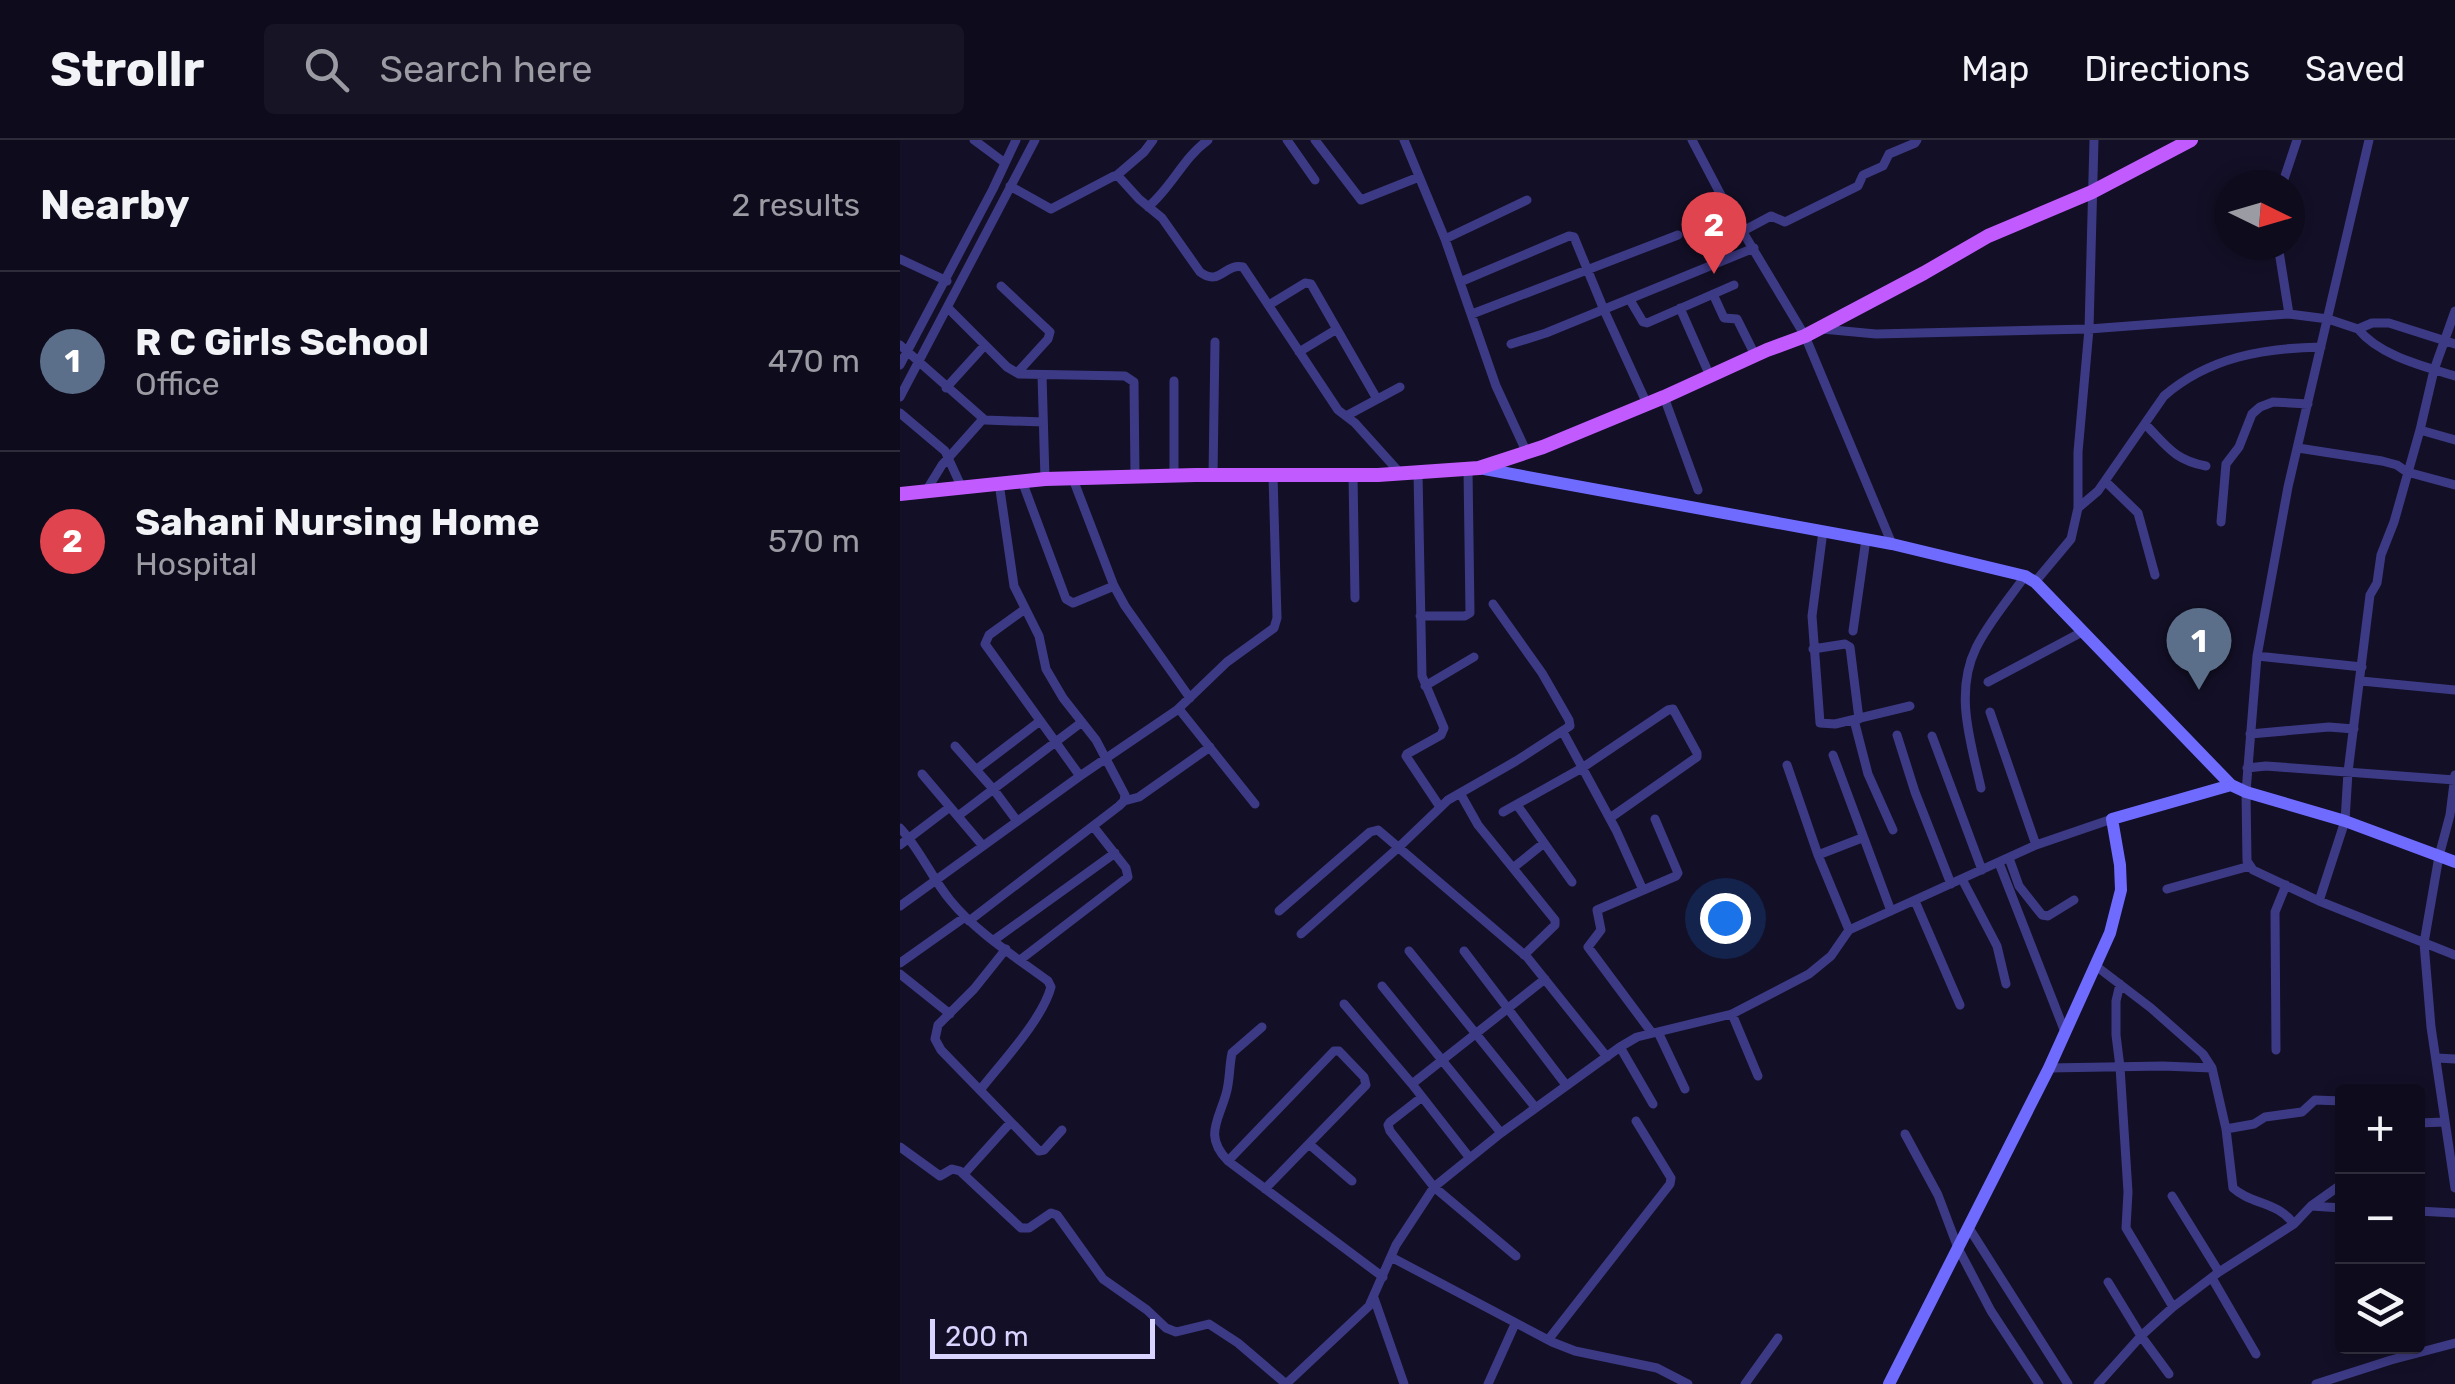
<!DOCTYPE html>
<html lang="en">
<head>
<meta charset="utf-8">
<style>
	:root { --surface:#0e0b1c; --page:#171425; --text:#f1f3f6; --muted:#9b9ba3; --line:#2e2b3b; --accent:#d93025 }
	body { margin:0; font-family:Rubik,sans-serif; background:var(--page); color:var(--text) }
	.controls { position:absolute; right:30px; bottom:30px; display:grid; overflow:hidden; border-radius:10px; box-shadow:0 5px 15px #0003 }
	.controls button { width:90px; height:90px; display:grid; place-items:center; padding:0; border:0; border-bottom:2px solid var(--line); background:var(--surface); color:var(--text); font:50px sans-serif }
	.compass { position:absolute; left:1315px; top:30px; width:90px; height:90px; border-radius:50%; background:var(--surface); box-shadow:0 5px 15px #0003; rotate:95deg }
	.scale { position:absolute; left:30px; bottom:25px; width:225px; box-sizing:border-box; padding-left:10px; border:5px solid #d9d4ff; border-top:0; font-size:28px; line-height:35px; white-space:nowrap; color:#d9d4ff; -webkit-text-stroke:8px #130f26; paint-order:stroke }
	.you { position:absolute; left:825px; top:778px; width:35px; height:35px; margin:-25px; border:8px solid #fff; border-radius:50%; background:#1a73e8; box-shadow:0 0 0 15px #1a73e833 }
	.badge { display:grid; place-items:center; width:65px; height:65px; border-radius:50%; background:var(--accent); color:#fff; font-size:32px; font-weight:700 }
	.pin { position:absolute; translate:-50% -82px; filter:drop-shadow(0 2px 5px #0008) }
	.pin::after { content:''; position:absolute; top:52px; width:35px; height:30px; background:inherit; clip-path:polygon(0 0,100% 0,50% 100%) }
	.list { margin:0; padding:0; list-style:none }
	h2 { display:flex; justify-content:space-between; align-items:center; height:130px; margin:0; padding:0 40px; font-size:42px }
	h2 small { font-size:32px; font-weight:400; color:var(--muted) }
	.list li { display:grid; grid-template-columns:65px 1fr auto; gap:30px; align-items:center; box-sizing:border-box; height:180px; padding:0 40px; border-top:2px solid var(--line) }
	.list b { display:block; font-size:38px; white-space:nowrap }
	.list p { margin:0; font-size:32px; white-space:nowrap; color:var(--muted) }
	.list em { font-size:32px; font-style:normal; color:var(--muted) }
	.icon { flex:none; width:55px; height:55px; fill:none; stroke:currentColor; stroke-width:2; stroke-linecap:round; stroke-linejoin:round }
	.map { position:relative; flex:none; width:1555px; height:1244px; overflow:hidden }
	header { display:flex; align-items:center; gap:60px; box-sizing:border-box; height:140px; padding:0 50px; background:var(--surface); border-bottom:2px solid var(--line) }
	header strong { font-size:48px }
	nav { display:flex; gap:55px; margin-inline-start:auto; font-size:35px }
	.search { width:700px; height:90px; background:var(--page); display:flex; align-items:center; gap:25px; box-sizing:border-box; padding:0 35px; border-radius:10px; color:var(--muted); font-size:38px }
	main { display:flex }
	aside { flex:1; background:var(--surface) }
	.map>svg:first-child { display:block }
	.lines { fill:none; stroke-linecap:round; stroke-linejoin:round }
	.street { stroke:#3d3a85; stroke-width:9 }
	.secondary { stroke:#6f6bff; stroke-width:12 }
	.primary { stroke:#c25bff; stroke-width:14 }
</style>
</head>
<body>
<header>
<strong>Strollr</strong>
<div class="search"><svg class="icon" aria-label="search" viewBox="0 0 24 24"><circle cx="10" cy="10" r="6"/><path d="M15 15l6 6"/></svg>Search here</div>
<nav><a>Map</a><a>Directions</a><a>Saved</a></nav>
</header>
<main>
<aside>
<h2>Nearby<small>2 results</small></h2>
<ul class="list">
<li><span class="badge" style="background:#5c6f8a">1</span><div><b>R C Girls School</b><p>Office</p></div><em>470 m</em></li>
<li><span class="badge" style="background:#e0444e">2</span><div><b>Sahani Nursing Home</b><p>Hospital</p></div><em>570 m</em></li>
</ul>
</aside>
<div class="map">
<svg width="1555" height="1244" viewBox="0 0 1555 1244">
	<rect width="100%" height="100%" fill="#130f26"/>
	<g class="lines">
		<path class="street" d="M 74,0 L 105,23
			M 387,0 L 415,40
			M 415,0 L 461,60 L 519,37
			M 504,0 L 545,99 L 596,246 L 627,313
			M 792,0 L 822,57 L 905,196 L 992,404
			M 1469,0 L 1388,347 L 1357,516 L 1346,652 L 1347,721 L 1353,730 L 1419,761 L 1555,815
			M 216,36 L 244,12 L 253,0
			M 1382,45 L 1397,0
			M 110,46 L 151,69 L 214,36 L 219,37 L 239,59 L 262,78 L 300,132 C 320,147 324,123 343,127 L 438,270 L 455,283 L 500,333
			M 248,67 C 272,47 283,18 308,0
			M 843,91 L 871,76 L 885,82 L 958,46 L 963,35 L 983,26 L 989,14 L 1015,3 L 1017,0
			M 545,99 L 627,60
			M 1378,105 L 1389,174
			M 0,119 L 47,141
			M 560,142 L 669,96 L 674,97 L 704,170 L 747,264
			M 101,146 L 150,192 L 148,199 L 117,233
			M 813,154 L 824,178 L 837,179 L 855,215
			M 730,160 L 743,182 L 747,183 L 834,145
			M 369,165 L 405,143 L 411,144 L 477,259
			M 48,168 L 107,227 L 119,234 L 225,236 L 234,242 L 235,336
			M 780,168 L 810,236
			M 572,174 L 778,95
			M 922,189 L 976,194 L 1189,189 L 1389,174 L 1428,179 L 1458,189 L 1472,183 L 1489,183 L 1555,204
			M 1458,189 C 1480,216 1523,226 1555,236
			M 611,204 L 646,193 L 854,108
			M 0,205 L 85,280 L 143,282
			M 399,212 L 437,189
			M 0,225 L 93,49 L 116,0
			M 142,235 L 145,339
			M 46,248 L 85,205
			M 0,257 L 135,0
			M 764,257 L 798,350
			M 0,273 L 45,311 L 61,346
			M 446,276 L 500,247
			M 1245,284 C 1267,306 1274,320 1306,326
			M 1520,290 L 1555,300
			M 1398,308 L 1482,321 L 1497,325 L 1507,332 L 1555,345
			M 518,333 L 522,536 L 544,588 L 541,595 L 507,614 L 506,616 L 540,667
			M 313,335 L 315,202
			M 453,335 L 455,458
			M 274,336 L 274,241
			M 173,339 L 214,446 L 225,466 L 290,558
			M 122,341 L 166,459 L 173,463 L 214,446
			M 1205,341 L 1238,373 L 1255,435
			M 26,351 L 42,325 L 83,279
			M 1178,368 L 1198,351 L 1264,256 C 1309,217 1364,208 1421,207
			M 1321,382 L 1326,324 L 1339,307 L 1352,274 L 1360,267 L 1373,262 L 1408,264
			M 923,391 L 912,476 L 920,583 L 935,584 L 1010,566
			M 1135,442 L 1171,399 L 1178,368 L 1178,312 L 1189,189 L 1194,0
			M 125,469 L 89,495 L 85,504 L 180,636
			M 520,476 L 565,476 L 570,473 L 568,329
			M 953,491 L 966,399
			M 913,509 L 945,504 L 950,507 L 959,579
			M 1357,516 L 1462,527
			M 1461,541 L 1555,550
			M 1088,542 L 1182,492
			M 525,546 L 574,517
			M 279,569 L 355,664
			M 1090,572 L 1136,705
			M 954,580 L 968,634 L 993,690
			M 663,592 L 716,690 L 743,750
			M 1350,594 L 1429,587 L 1454,589
			M 997,595 L 1015,652 L 1051,744
			M 1032,596 L 1082,730
			M 55,606 L 94,650 L 117,681
			M 933,615 L 991,771
			M 887,625 L 918,715 L 949,790
			M 1347,628 L 1366,626 L 1555,640
			M 77,629 L 140,581
			M 22,634 L 83,706
			M 1555,635 L 1550,675 L 1539,716 L 1524,803 L 1531,887 L 1555,1048
			M 1081,648 C 1071,603 1054,553 1076,508 C 1088,483 1109,459 1125,436
			M 560,653 L 578,685 L 655,780 L 655,785 L 624,815
			M 224,661 L 239,657 L 310,607
			M 617,665 L 672,742
			M 603,672 L 682,628 L 768,570 L 773,569 L 797,613 L 797,617 L 710,678
			M 58,676 L 182,582
			M 0,688 C 20,709 31,737 50,760 C 76,792 114,816 148,841 L 151,847 C 142,880 102,922 81,949
			M 0,705 L 50,667
			M 918,715 L 962,698
			M 1109,718 L 1119,746 L 1142,775 L 1148,776 L 1174,760
			M 1099,723 L 1165,892
			M 613,728 L 644,703
			M 1062,739 L 1097,806 L 1106,844
			M 1267,749 L 1350,726
			M 1015,761 L 1060,865
			M 1419,761 L 1445,681 L 1448,632 L 1470,455 L 1477,443 L 1481,415 L 1494,382 L 1520,290 L 1534,230 L 1555,171
			M 0,766 L 180,636 L 277,570 L 327,522 L 374,488 L 377,478 L 373,335
			M 379,771 L 470,692 L 478,690 L 627,817 L 707,917
			M 69,781 L 219,666 L 224,661 L 225,655 L 196,600 L 163,558 L 146,529 L 139,496 L 114,446 L 99,343
			M 401,794 L 499,707 L 548,660 L 616,621 L 670,586 L 669,580 L 642,533 L 593,464
			M 94,800 L 215,713
			M 106,809 L 74,849 L 38,885 L 35,899 L 41,910 L 139,1011 L 144,1010 L 162,990
			M 509,811 L 635,967
			M 564,811 L 666,945
			M 120,820 L 228,737 L 226,728 L 193,686
			M 0,823 L 65,777
			M 1196,826 L 1251,868 L 1303,914 L 1312,928 L 1326,989 L 1333,1048 C 1352,1065 1377,1061 1394,1084
			M 0,834 L 50,874
			M 1220,844 L 1216,861 L 1216,895 L 1220,927 L 1228,1052 L 1226,1088 L 1273,1167
			M 482,846 L 601,993
			M 444,864 L 512,944 L 569,1017
			M 832,874 L 858,936
			M 362,887 L 332,913 C 329,927 330,941 326,954 C 318,982 304,996 328,1021 L 483,1137
			M 758,892 L 785,949
			M 752,893 L 688,807 L 701,790 L 697,770 L 776,736 L 778,733 L 755,679
			M 720,907 L 753,964
			M 1376,910 L 1375,772 L 1386,745
			M 1537,918 L 1555,919
			M 1149,928 L 1263,926 L 1312,928
			M 512,944 L 645,839
			M 522,957 L 490,982 L 488,985 L 490,991 L 534,1047 L 616,1116
			M 1518,983 L 1545,982
			M 1326,989 L 1354,984 L 1365,977 L 1402,972 L 1415,960 L 1442,961
			M 1005,994 L 1038,1055 L 1058,1108 L 1091,1171 L 1139,1244
			M 409,1004 L 452,1041
			M 0,1007 L 40,1036 L 52,1029 L 60,1031 L 121,1088 L 129,1088 L 151,1073 L 157,1075 L 203,1139 L 247,1170 L 266,1188 L 276,1192 L 309,1184 L 338,1203 L 386,1244 L 469,1166 L 496,1105 L 534,1047 L 601,993 L 720,907 L 737,897 L 832,874 L 909,834 L 931,816 L 949,790 L 1136,705 L 1212,679
			M 328,1021 L 434,911 L 439,911 L 464,937 L 466,945 L 365,1049
			M 64,1034 L 111,982
			M 1272,1056 L 1319,1132
			M 1411,1066 L 1442,1068
			M 1518,1071 L 1555,1073
			M 1069,1088 L 1168,1244
			M 491,1117 L 652,1202 L 675,1211 L 757,1228 L 788,1244
			M 1312,1138 L 1356,1214
			M 1208,1142 L 1241,1196 L 1269,1234
			M 474,1158 L 504,1244
			M 648,1200 L 770,1044 L 771,1038 L 736,981
			M 588,1244 L 615,1184
			M 845,1244 L 878,1198
			M 1198,1244 L 1241,1196 L 1273,1167 L 1319,1132 L 1394,1084 L 1411,1066 L 1442,1044
			M 1416,1244 L 1491,1220 L 1555,1203"/>
		<path class="secondary" d="M 579,328 L 992,404 L 1125,436 L 1135,442 L 1331,645 L 1346,652 L 1445,681 L 1555,722
			M 989,1244 L 1149,928 L 1210,793 L 1221,750 L 1220,725 L 1212,679 L 1331,645"/>
		<path class="primary" d="M 0,354 L 145,339 L 296,335 L 478,335 L 579,328 L 643,307 L 764,257 L 867,210 L 905,196 L 1024,133 L 1088,96 L 1192,52 L 1291,0"/>
	</g>
</svg>
<div class="controls">
<button>+</button>
<button>−</button>
<button><svg class="icon" aria-label="layers" viewBox="0 0 24 24"><path d="M12 4l9 5-9 5-9-5zM3 14l9 5 9-5"/></svg></button>
</div>
<svg class="compass" viewBox="-18 -18 36 36"><path d="M0-13l5 13h-10z" fill="#e53935"/><path d="M0 13l5-13h-10z" fill="#9b9ba3"/></svg>
<div class="scale">200 m</div>
<div class="you"></div>
<div class="pin badge" style="left:1299px;top:550px;background:#5c6f8a">1</div>
<div class="pin badge" style="left:814px;top:134px;background:#e0444e">2</div>
</div>
</main>
</body>
</html>
